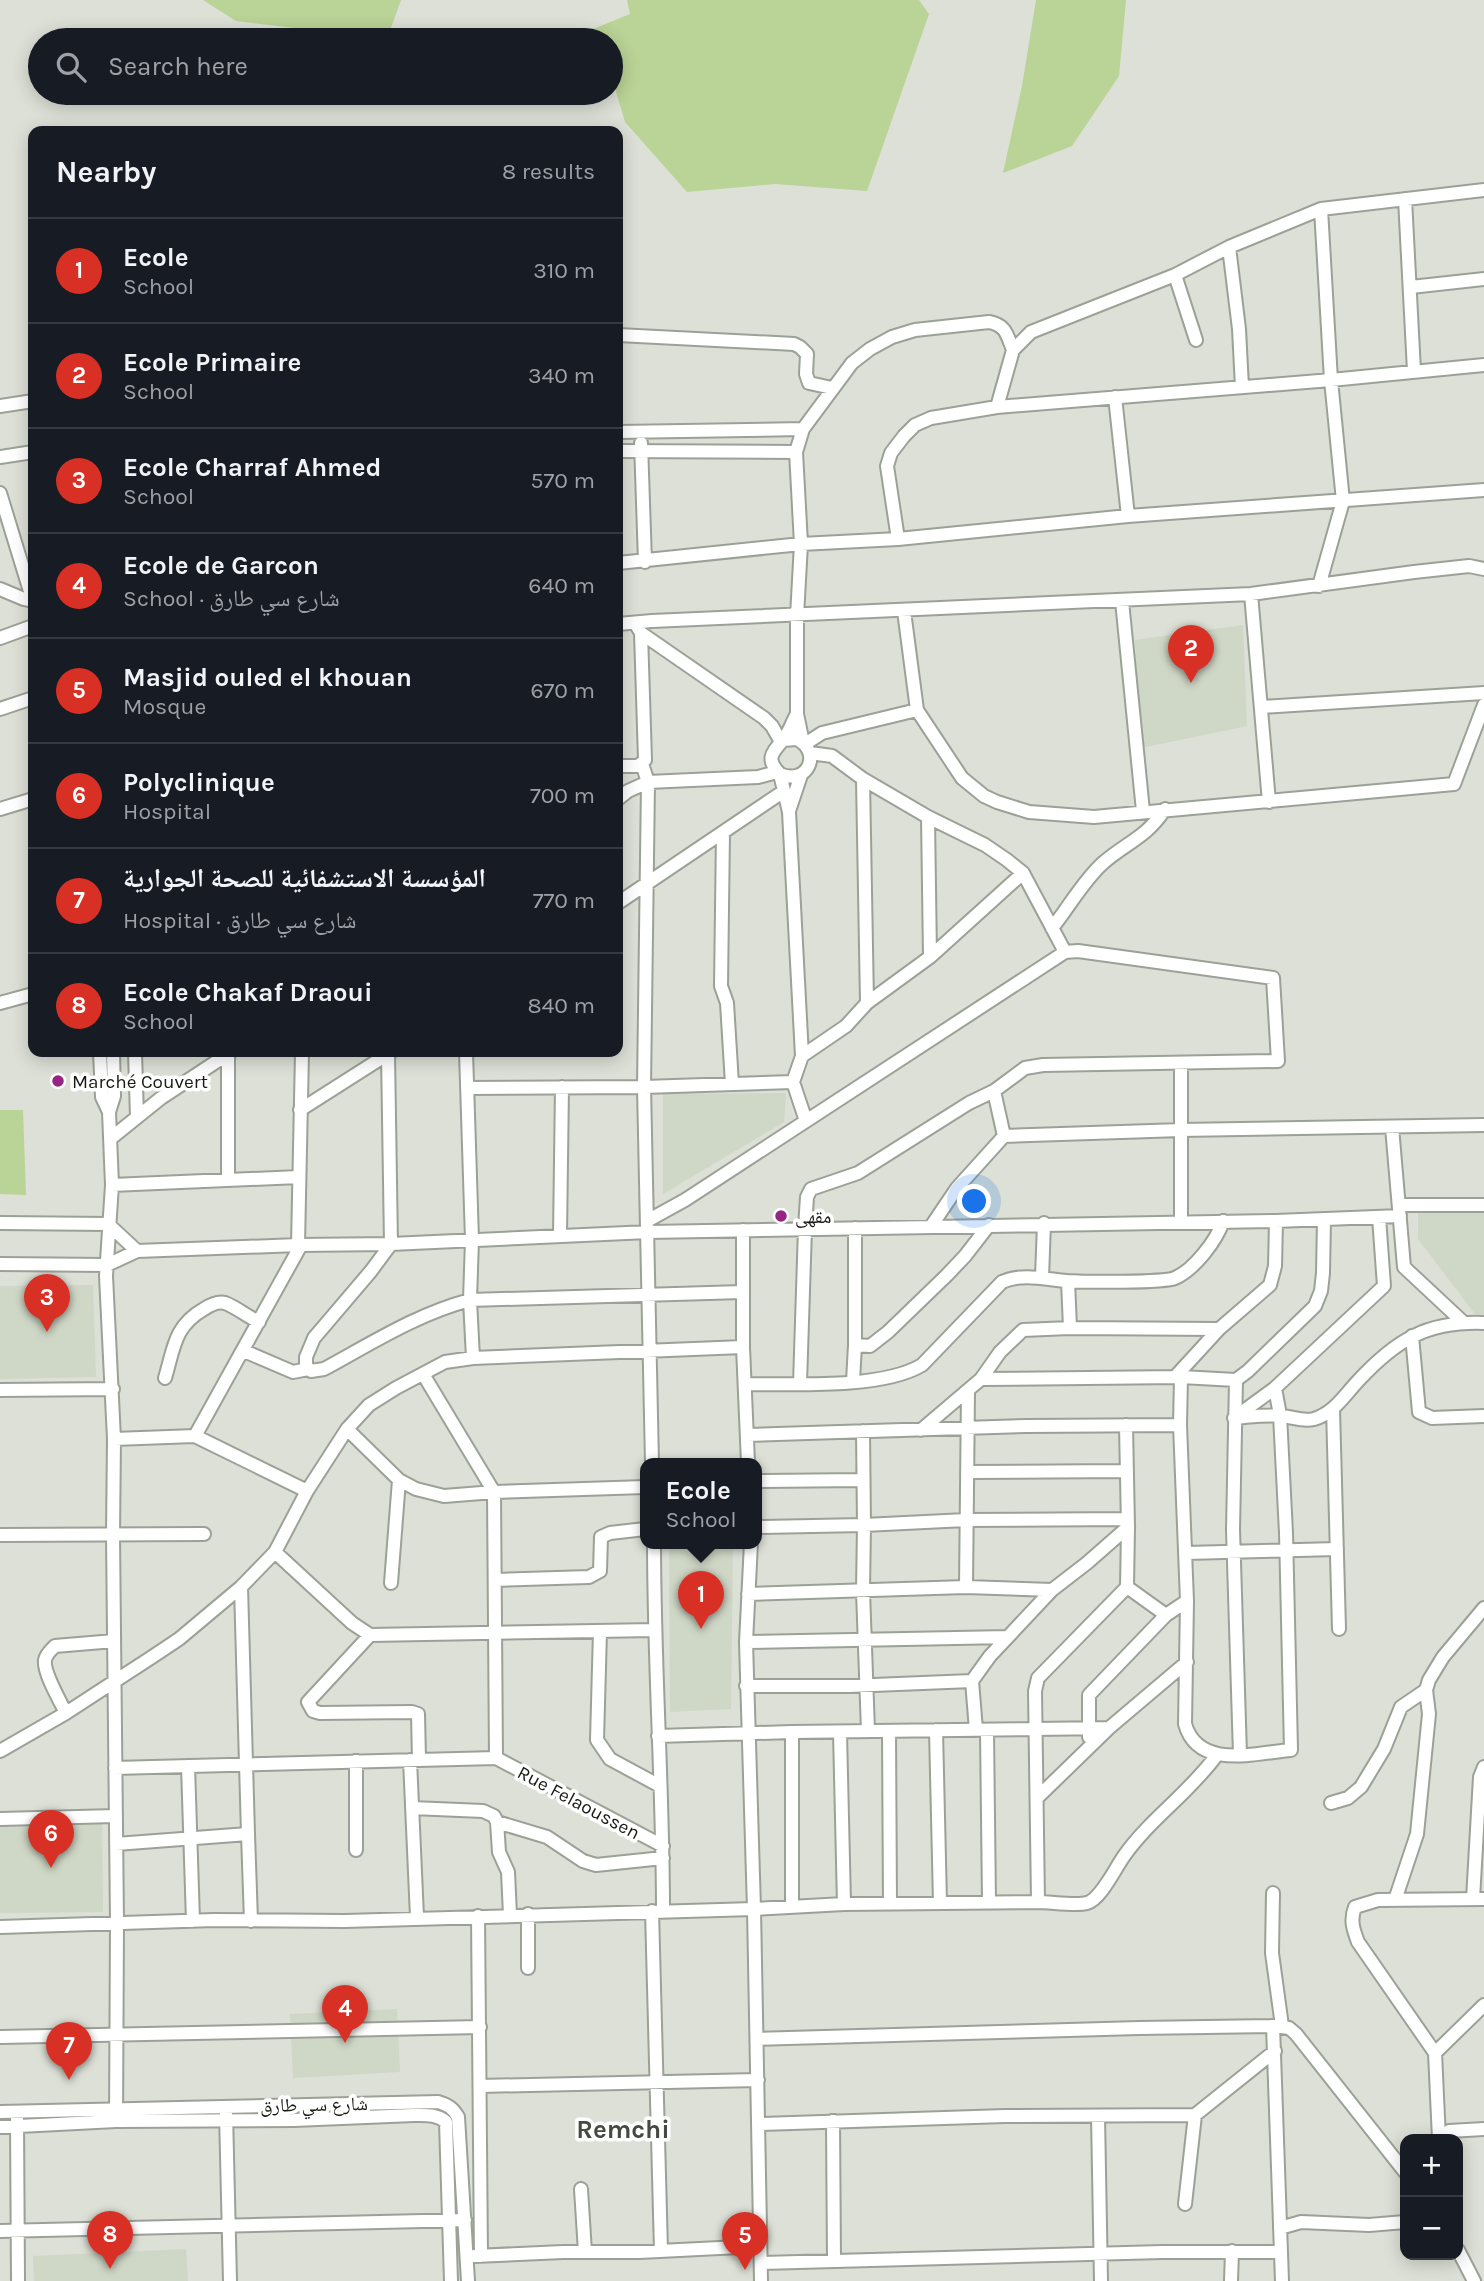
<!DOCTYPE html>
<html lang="en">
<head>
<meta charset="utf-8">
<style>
	:root { --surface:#171b24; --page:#20242c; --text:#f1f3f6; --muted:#9ea1a6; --line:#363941; --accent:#d93025 }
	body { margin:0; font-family:Karla,"Noto Naskh Arabic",sans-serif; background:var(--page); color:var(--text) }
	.controls { position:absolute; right:21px; bottom:21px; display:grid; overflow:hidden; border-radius:14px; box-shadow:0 4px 18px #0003 }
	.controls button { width:63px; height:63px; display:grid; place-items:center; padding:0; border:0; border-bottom:2px solid var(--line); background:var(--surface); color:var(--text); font:35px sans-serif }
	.you { position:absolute; left:975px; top:1202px; width:24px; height:24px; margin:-18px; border:5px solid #fff; border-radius:50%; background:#1a73e8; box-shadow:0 0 0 10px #1a73e833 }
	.badge { display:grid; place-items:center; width:46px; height:46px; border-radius:50%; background:var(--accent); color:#fff; font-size:23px; font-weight:700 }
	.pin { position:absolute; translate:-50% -58px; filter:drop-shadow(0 2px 4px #0008) }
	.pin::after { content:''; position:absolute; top:37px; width:24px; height:21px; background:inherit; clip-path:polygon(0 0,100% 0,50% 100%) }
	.popup { position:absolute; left:640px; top:1458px; width:122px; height:91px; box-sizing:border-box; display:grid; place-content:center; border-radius:14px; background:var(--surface); filter:drop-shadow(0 2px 5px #0005); font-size:23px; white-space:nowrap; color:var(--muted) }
	.popup b { font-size:26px; color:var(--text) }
	.popup::after { content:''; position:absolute; left:50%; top:100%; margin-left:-14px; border:14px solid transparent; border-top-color:var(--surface) }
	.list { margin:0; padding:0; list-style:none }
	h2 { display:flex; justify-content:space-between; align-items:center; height:91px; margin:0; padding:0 28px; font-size:30px }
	h2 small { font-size:23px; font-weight:400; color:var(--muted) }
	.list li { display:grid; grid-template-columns:46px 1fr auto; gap:21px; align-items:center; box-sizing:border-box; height:105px; padding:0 28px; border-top:2px solid var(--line) }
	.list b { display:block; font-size:26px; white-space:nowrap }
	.list p { margin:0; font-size:23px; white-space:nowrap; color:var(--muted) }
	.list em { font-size:23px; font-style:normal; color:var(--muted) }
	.icon { flex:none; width:38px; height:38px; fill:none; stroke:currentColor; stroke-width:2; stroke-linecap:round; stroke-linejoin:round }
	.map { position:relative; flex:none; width:1484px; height:2281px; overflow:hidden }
	.search { position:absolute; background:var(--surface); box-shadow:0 4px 18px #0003; left:28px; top:28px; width:595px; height:77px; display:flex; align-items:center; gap:18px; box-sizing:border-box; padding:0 24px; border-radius:38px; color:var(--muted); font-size:26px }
	.panel { position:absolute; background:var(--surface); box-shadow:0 4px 18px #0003; left:28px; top:126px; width:595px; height:931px; border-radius:14px }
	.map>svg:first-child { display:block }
	.built { fill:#cfd7c6 }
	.green { fill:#bad396 }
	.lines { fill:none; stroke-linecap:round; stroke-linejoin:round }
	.minor-casing { stroke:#9ca197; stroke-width:16 }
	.minor { stroke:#fff; stroke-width:12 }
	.poi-dot { fill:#972482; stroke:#fff; stroke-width:2.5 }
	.labels { text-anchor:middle; stroke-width:7; stroke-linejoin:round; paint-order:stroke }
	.poi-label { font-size:19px; fill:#181a16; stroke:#fff; text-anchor:start }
	.street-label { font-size:19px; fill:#181a16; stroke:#fff }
	.district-label { font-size:26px; font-weight:bold; fill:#464941; stroke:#fff }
</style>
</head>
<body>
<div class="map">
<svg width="1484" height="2281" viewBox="0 0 1484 2281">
	<rect width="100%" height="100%" fill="#dce0d6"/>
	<path class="built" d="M 1243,625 L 1247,726 L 1141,748 L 1135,640 Z
		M 786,1093 L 784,1122 L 663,1194 L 663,1094 Z
		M 1484,1209 L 1484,1314 L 1475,1314 L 1418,1239 L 1418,1210 Z
		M 93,1285 L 96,1377 L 0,1379 L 0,1286 Z
		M 733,1546 L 731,1709 L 670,1712 L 669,1548 Z
		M 102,1823 L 103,1912 L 0,1913 L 0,1824 Z
		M 397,2009 L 400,2072 L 293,2078 L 290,2014 Z
		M 186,2249 L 188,2281 L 34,2281 L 33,2256 Z"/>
	<path class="green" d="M 203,0 L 401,0 L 387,39 L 236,21 Z
		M 627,0 L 919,0 L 929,14 L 867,191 L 775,184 L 687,192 L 625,122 L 614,85 L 611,85 L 611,40 L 566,40 L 630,14 Z
		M 1036,0 L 1126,0 L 1119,76 L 1072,146 L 1003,173 L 1022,86 Z
		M 0,1110 L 23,1110 L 26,1195 L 0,1194 Z"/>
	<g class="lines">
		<g class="minor-casing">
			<path id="minor" d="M 1405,199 L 1414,371
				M 1229,247 L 1239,329 L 1242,387
				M 1175,275 L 1196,340
				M 1411,287 L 1484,279
				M 618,335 L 794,344 L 800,347 L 807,354 L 806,374 L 809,383 L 832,388
				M 1115,397 L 1128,516
				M 0,406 L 33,401
				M 997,407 L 1013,350 L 1031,332 L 1175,275 L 1229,247 L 1321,209 L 1484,190
				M 618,432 L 803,429
				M 641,443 L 645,562
				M 618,451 L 796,452
				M 0,457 L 33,452
				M 0,493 L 33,601
				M 898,539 L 887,466 L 891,453 L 904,436 L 915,425 L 931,418 L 997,407 L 1331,380 L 1484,365
				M 618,563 L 801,544 L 898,539 L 1128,516 L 1484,490
				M 1319,586 L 1343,501 L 1331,380 L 1321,209
				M 0,589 L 24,599 L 33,601
				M 1251,594 L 1269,802
				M 1122,601 L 1143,811
				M 904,611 L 917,710 L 962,778 L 984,796 L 997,802 L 1029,812 L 1094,817 L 1454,784 L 1484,705
				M 635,623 L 641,633 L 764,718 L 772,726 L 781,742
				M 618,624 L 652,621 L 1251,594 L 1414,572 L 1469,566 L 1484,569
				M 0,638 L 33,626
				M 1261,707 L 1484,693
				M 0,709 L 33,698
				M 783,740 L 797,739 C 823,753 807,786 780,774 C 765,759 772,753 783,740 C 789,733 792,722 797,714
				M 803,743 L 797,714 L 797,616 L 801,544 L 796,452 L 803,429 L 852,363 L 870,349 L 892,337 L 915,330 L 989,322 C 1006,325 1007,335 1013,350
				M 805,744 L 822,733 L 917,710
				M 810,753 L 832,756 L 863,779 L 928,817 L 985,845 L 1007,860 L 1023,873 L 1065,952
				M 642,764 L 648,782 L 644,1087 L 652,1463
				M 618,766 L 638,766 L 645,760 L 641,633
				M 780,774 L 789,812 L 802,1056 L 793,1082 L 806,1121
				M 863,779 L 867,1003
				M 618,799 L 628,791 L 648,782 L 758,777 L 777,772
				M 0,809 L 33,799
				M 789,811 L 801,775
				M 928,817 L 930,957
				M 723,832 L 721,986 L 727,1003 L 732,1084
				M 618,903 L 784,791
				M 1052,928 C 1069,907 1083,881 1103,863 C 1127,842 1146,838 1165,809
				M 0,1003 L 33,994
				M 100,1052 L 102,1097 L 109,1112
				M 113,1052 L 114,1096 L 109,1112 L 112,1185 L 106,1276 L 114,1439 L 113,1535 L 117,1924 L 116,2121
				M 135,1052 L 137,1117
				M 466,1052 L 472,1240 L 470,1300 L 473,1358
				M 388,1054 L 391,1244 L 371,1271 L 314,1338 L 306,1357 L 306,1366 L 311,1371 L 324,1369 C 372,1343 417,1314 470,1300 L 742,1292
				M 802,1056 L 846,1026 L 867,1003 L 930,957 L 1023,873
				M 467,1088 L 644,1087 L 793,1082
				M 994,1091 L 1004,1136
				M 300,1110 L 391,1052
				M 1392,1127 L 1404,1267 L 1464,1323
				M 110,1139 L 161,1098 L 231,1052
				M 228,1180 L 228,1054
				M 112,1185 L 299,1177
				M 1399,1205 L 1484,1205
				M 647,1221 L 685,1200 L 1065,952 L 1078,951 L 1273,978 L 1278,1061 L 1043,1065 L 1025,1068 L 994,1091 L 969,1103 L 858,1173 L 811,1189 L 807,1197 L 805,1228 L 800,1384
				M 1181,1221 L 1181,1063
				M 0,1223 L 108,1224 L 137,1251
				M 932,1225 L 957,1188 L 1004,1136 L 1181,1130 L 1484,1125
				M 743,1230 L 743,1347 L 748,1463
				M 560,1235 L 562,1087
				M 298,1245 L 302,1052
				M 0,1264 L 107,1265 L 137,1251 L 298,1245 L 391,1244 L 648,1232 L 1276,1221 L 1400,1216
				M 1042,1278 L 1044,1223
				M 1068,1281 L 1070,1328
				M 1412,1336 L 1419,1412 L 1432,1418 L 1484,1416
				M 855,1345 L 870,1346 L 888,1332 L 947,1275 L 965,1256 L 989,1225
				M 244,1351 L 293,1372 L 308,1369
				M 423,1374 L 494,1492 L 496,1758
				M 1175,1377 L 1219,1329 L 1270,1285 L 1275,1266 L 1276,1221
				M 1181,1377 L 1180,1425 L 1187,1601 L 1185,1724 C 1198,1770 1255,1753 1291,1750 L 1286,1533 L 1280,1415 L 1275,1388
				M 165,1378 C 174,1348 174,1326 204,1309 C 210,1305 218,1301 225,1303 C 236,1307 248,1317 259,1322
				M 981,1379 L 1181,1377 L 1236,1380
				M 853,1381 L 855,1345 L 855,1228
				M 745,1384 C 793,1384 882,1389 922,1365 L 1002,1282 C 1021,1273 1045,1279 1066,1281 C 1083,1282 1163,1283 1175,1278 C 1194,1270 1217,1240 1223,1221
				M 0,1390 L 113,1389
				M 968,1391 L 966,1587 L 1052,1590 L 990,1656 L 972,1681 L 976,1730
				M 1333,1409 L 1339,1629
				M 1234,1418 C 1249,1417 1266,1414 1282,1416 C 1293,1417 1303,1422 1314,1419 C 1334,1413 1344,1396 1358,1381 C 1396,1340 1427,1321 1484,1323
				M 1234,1418 L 1275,1388 L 1384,1286 L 1379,1217
				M 1126,1425 L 1128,1527 L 1127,1587 L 1166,1615
				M 347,1429 L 399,1480 L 416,1489 L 444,1496 L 494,1492 L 645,1487
				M 921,1430 L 981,1379 L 1000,1352 L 1023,1330 L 1070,1328 L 1219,1329
				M 747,1435 L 1026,1426 L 1180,1425
				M 195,1436 L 301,1245
				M 114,1439 L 195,1436 L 307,1491
				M 967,1472 L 1126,1471
				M 757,1481 L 863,1480
				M 757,1527 L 864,1525 L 863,1431
				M 0,1535 L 204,1534
				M 654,1543 C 654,1666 663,1788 663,1911
				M 751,1543 L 746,1642 L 754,1909 L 844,1904 L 1038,1902
				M 275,1552 L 352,1623 L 370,1635 L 654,1630
				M 1186,1553 L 1337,1549
				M 495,1580 L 589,1577 L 600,1571 L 601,1537 L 610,1533 L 645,1529
				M 391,1583 L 399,1480
				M 1127,1587 L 1038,1678 L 1035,1691 L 1038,1902 C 1051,1902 1076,1906 1087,1903 C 1101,1899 1116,1867 1124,1856 C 1150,1819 1189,1793 1216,1756
				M 1052,1590 L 1087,1563 L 1128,1527 L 1127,1525
				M 748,1594 L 966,1587
				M 600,1631 L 597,1740 L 610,1759 L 660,1786
				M 370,1635 L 308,1702 L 313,1711 L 320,1713 L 412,1712 L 418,1714 L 419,1760
				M 746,1642 L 1008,1637
				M 746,1686 L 849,1686 L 972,1681
				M 66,1713 C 60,1701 43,1672 45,1660 C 46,1654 51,1650 55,1646 L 114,1641
				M 936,1730 L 940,1903
				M 868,1731 L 863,1591 L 864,1525 L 966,1520 L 1128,1519
				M 889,1731 L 890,1904
				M 987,1731 L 989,1902
				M 792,1732 L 1109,1728
				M 840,1732 L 844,1904
				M 658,1736 L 792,1732 L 792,1907
				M 1089,1737 L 1089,1695 L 1166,1615 L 1187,1601
				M 0,1751 L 66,1713 L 152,1657 L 179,1639 L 241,1587 L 275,1552 L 307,1491 L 347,1429 L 369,1405 L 396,1388 L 445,1362 L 473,1358 L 743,1347
				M 1240,1755 L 1233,1530 L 1236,1380 L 1248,1371 L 1315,1306 L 1321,1291 L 1323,1273 L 1324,1219
				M 410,1760 L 417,1917
				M 356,1761 L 356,1850
				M 188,1766 L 193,1921
				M 115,1768 L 496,1758 L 663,1846
				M 1038,1797 L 1109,1728 L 1187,1662
				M 1331,1803 L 1348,1798 L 1361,1787 L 1384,1749 L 1401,1707 L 1426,1690
				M 412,1808 L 483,1811 L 494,1816 L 497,1822 L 499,1852 L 508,1872 L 510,1915
				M 0,1819 L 116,1816
				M 497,1822 L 547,1837 L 583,1861 L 596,1865 L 663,1858
				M 248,1834 L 251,1921
				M 116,1844 L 248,1834 L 241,1587
				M 1273,1893 L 1272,1953 L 1282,2026
				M 1473,1899 L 1480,1777 L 1484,1767
				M 1395,1900 L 1417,1834 L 1429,1714 L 1426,1690 L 1429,1680 L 1443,1657 L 1484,1608
				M 652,1911 L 661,2251
				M 478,1916 L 481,2256
				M 0,1927 L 214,1920 L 345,1921 L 754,1909 L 761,2281
				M 528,1968 L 528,1914
				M 0,2037 L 480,2027
				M 757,2039 L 1139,2028 L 1273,2026
				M 1435,2053 L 1484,2005
				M 480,2086 L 758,2080
				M 0,2112 L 438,2102 C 448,2105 453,2108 458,2117 L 468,2281
				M 226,2113 L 230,2281
				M 1098,2116 L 1101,2281
				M 17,2119 L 18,2281
				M 833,2121 L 834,2261
				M 446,2122 L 451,2281
				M 759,2124 L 1005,2116 L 1195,2115 L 1275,2051
				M 0,2127 L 116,2121 L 294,2120 L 414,2115 C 426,2115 437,2114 446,2122
				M 1439,2139 L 1435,2053 L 1358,1942 C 1353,1929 1350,1920 1355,1907 L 1378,1900 L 1484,1899
				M 1440,2139 L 1449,2131 L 1484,2129
				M 581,2189 L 585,2252
				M 1185,2204 L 1195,2115
				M 1280,2228 L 1301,2222 L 1369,2225 L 1405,2222
				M 0,2231 L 465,2220
				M 1458,2250 L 1474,2281
				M 474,2256 L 563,2252 L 639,2252 L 760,2246
				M 762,2263 L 1162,2252 L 1280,2252
				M 1231,2281 L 1232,2251
				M 1282,2281 L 1273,2026 L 1289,2028 L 1296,2034 L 1405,2172"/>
		</g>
		<use href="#minor" class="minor"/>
	</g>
	<g class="poi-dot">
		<circle cx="58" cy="1081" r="7"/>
		<circle cx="781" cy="1216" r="7"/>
	</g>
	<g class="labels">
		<g class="poi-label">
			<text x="72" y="1088">Marché Couvert</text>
			<text x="795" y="1223">مقهى</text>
		</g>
		<g class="street-label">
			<text transform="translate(579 1802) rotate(28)" y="7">Rue Felaoussen</text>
			<text transform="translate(314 2104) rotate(-1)" y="7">شارع سي طارق</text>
		</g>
		<g class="district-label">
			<text x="623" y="2138">Remchi</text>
		</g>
	</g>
</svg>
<div class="controls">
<button>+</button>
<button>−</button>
</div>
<div class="you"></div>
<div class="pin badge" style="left:701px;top:1629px">1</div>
<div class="popup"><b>Ecole</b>School</div>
<div class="pin badge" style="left:1191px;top:683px">2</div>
<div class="pin badge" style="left:47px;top:1332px">3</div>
<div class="pin badge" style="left:345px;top:2043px">4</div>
<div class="pin badge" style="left:745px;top:2270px">5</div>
<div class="pin badge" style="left:51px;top:1868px">6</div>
<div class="pin badge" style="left:69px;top:2080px">7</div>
<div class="pin badge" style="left:110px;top:2269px">8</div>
<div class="search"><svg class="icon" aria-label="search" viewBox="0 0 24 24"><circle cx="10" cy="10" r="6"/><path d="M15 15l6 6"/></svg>Search here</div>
<section class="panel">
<h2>Nearby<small>8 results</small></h2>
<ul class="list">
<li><span class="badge">1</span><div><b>Ecole</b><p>School</p></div><em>310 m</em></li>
<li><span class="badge">2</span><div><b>Ecole Primaire</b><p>School</p></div><em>340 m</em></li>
<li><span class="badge">3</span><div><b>Ecole Charraf Ahmed</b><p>School</p></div><em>570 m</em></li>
<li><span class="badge">4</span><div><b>Ecole de Garcon</b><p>School · شارع سي طارق</p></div><em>640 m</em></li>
<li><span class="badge">5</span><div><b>Masjid ouled el khouan</b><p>Mosque</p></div><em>670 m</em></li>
<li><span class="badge">6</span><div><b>Polyclinique</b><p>Hospital</p></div><em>700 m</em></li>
<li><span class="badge">7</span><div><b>المؤسسة الاستشفائية للصحة الجوارية</b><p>Hospital · شارع سي طارق</p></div><em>770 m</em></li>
<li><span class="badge">8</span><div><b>Ecole Chakaf Draoui</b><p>School</p></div><em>840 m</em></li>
</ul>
</section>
</div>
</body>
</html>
